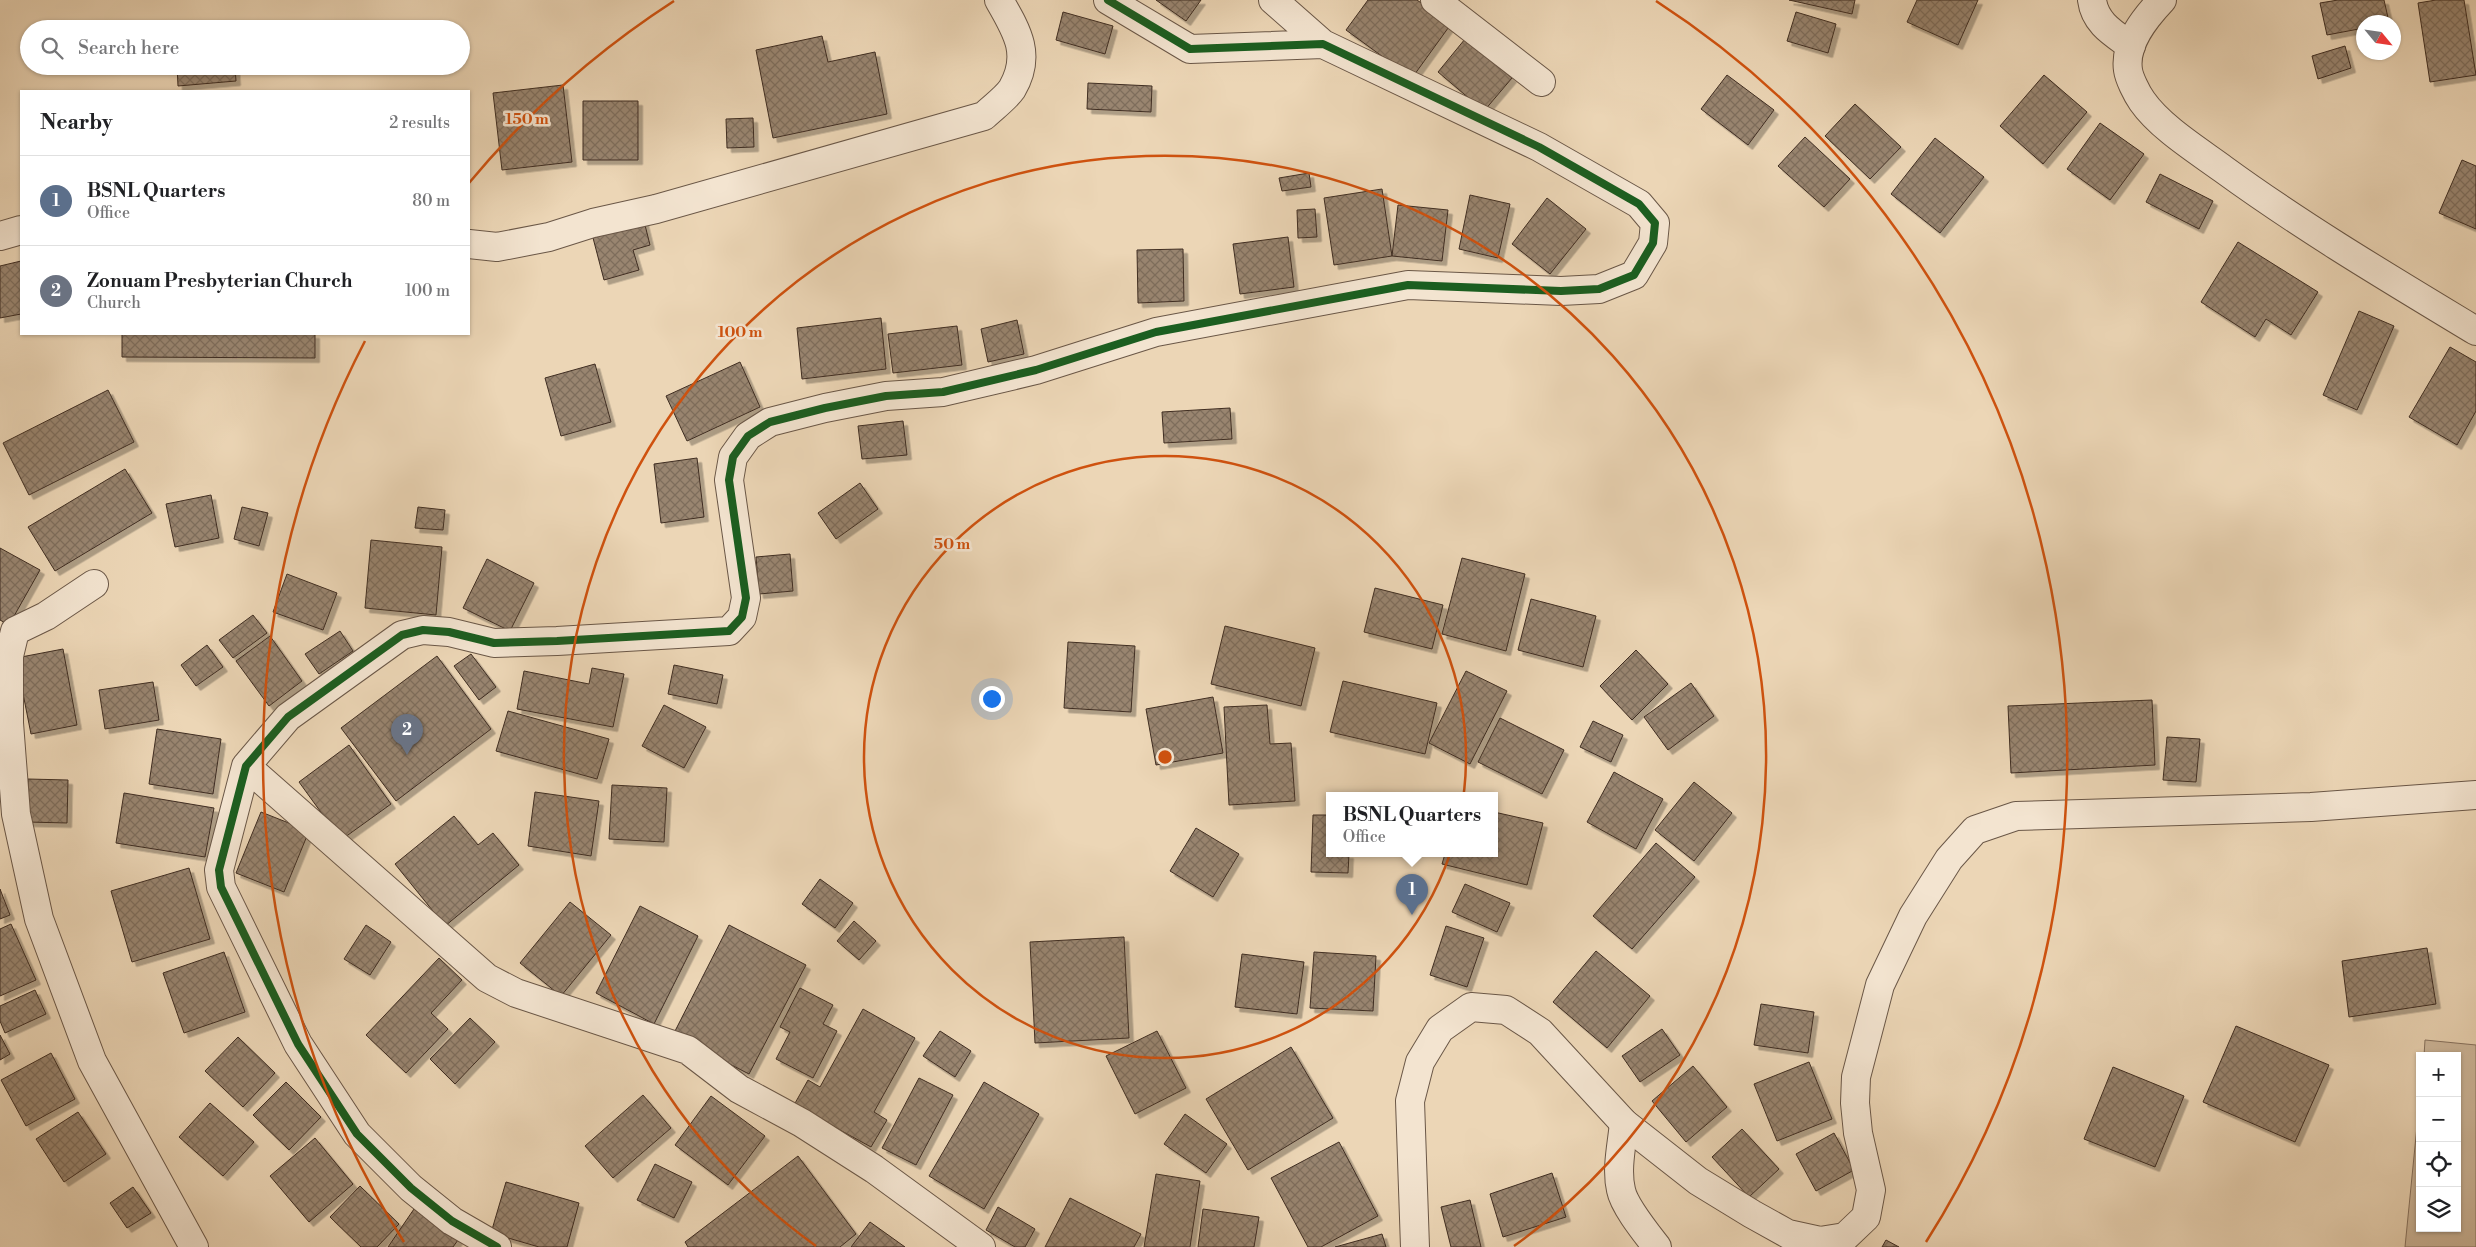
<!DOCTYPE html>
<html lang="en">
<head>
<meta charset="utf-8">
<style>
	:root { --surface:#fff; --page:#f6f6f6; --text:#202124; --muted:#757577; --line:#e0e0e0; --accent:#111827 }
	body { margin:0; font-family:"Libre Bodoni",serif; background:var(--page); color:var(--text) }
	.controls { position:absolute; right:15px; bottom:15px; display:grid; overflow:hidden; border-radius:0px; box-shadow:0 1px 4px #0004 }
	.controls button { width:45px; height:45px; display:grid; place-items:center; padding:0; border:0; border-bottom:1px solid var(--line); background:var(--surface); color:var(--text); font:25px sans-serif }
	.compass { position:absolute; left:2356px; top:15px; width:45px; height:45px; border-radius:50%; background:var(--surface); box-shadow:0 1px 4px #0004; rotate:119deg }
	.you { position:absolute; left:991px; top:698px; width:18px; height:18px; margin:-12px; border:4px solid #fff; border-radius:50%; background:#1a73e8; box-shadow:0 0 0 8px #1a73e833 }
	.badge { display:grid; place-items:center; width:32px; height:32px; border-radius:50%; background:var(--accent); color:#fff; font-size:16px; font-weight:700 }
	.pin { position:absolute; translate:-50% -41px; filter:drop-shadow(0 1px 2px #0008) }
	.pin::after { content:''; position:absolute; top:26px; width:18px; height:15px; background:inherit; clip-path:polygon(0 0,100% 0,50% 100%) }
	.popup { position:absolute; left:1326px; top:792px; width:172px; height:65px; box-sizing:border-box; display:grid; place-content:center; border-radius:0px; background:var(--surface); filter:drop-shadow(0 1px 4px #0005); font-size:16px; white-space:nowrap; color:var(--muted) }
	.popup b { font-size:19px; color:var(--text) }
	.popup::after { content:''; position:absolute; left:50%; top:100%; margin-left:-10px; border:10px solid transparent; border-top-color:var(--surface) }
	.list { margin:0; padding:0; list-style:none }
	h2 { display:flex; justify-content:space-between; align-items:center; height:65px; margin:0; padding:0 20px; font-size:21px }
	h2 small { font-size:16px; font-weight:400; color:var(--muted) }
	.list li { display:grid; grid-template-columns:32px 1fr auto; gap:15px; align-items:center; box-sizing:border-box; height:90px; padding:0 20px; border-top:1px solid var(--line) }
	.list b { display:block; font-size:19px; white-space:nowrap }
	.list p { margin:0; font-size:16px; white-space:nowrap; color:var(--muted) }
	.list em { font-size:16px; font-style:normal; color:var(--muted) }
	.icon { flex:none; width:28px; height:28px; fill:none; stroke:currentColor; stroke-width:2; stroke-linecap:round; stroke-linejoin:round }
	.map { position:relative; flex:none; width:2476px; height:1247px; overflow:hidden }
	.search { position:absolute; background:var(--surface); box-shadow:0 1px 4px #0004; left:20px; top:20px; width:450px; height:55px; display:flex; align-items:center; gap:12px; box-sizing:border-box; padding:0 18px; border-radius:28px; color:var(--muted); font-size:19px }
	.panel { position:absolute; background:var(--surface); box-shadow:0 1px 4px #0004; left:20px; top:90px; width:450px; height:245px; border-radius:0px }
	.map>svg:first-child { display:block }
	.pitch { fill:#cfb99d; stroke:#877360 }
	.building { fill:url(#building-cross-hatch); stroke:#3f2d22; filter:url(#shadow) }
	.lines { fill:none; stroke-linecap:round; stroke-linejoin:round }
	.minor-casing { stroke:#6a5747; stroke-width:30 }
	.tertiary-casing { stroke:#6a5747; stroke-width:30 }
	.minor { stroke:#f3e4d0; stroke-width:28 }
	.tertiary { stroke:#f3e4d0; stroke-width:28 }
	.cycleway-casing { stroke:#f3e4d0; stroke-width:11 }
	.cycleway { stroke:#1b5e20; stroke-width:8 }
	.ring { fill:none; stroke:#cf520f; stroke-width:2.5 }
	.centre { fill:#cf520f; stroke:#f3e4d0; stroke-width:2.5 }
	.ring-label { font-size:15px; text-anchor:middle; font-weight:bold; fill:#cf520f; stroke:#f3e4d0; stroke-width:5; stroke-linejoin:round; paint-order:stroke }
</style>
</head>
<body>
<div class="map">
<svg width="2476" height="1247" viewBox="0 0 2476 1247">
	<defs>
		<pattern id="building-cross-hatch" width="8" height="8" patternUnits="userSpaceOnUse" patternTransform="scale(1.25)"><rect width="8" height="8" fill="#99856f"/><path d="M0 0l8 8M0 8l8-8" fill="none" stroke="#7e6d5b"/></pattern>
		<filter id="shadow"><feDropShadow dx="4.5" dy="4.5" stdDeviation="0" flood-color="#0004"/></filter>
	</defs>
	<rect width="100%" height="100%" fill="#ecd6b6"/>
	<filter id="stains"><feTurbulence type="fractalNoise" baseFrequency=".004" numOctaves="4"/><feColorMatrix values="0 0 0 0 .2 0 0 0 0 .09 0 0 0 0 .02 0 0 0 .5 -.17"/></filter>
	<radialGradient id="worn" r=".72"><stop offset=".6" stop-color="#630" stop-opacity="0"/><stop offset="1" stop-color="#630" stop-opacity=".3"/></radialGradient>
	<path class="pitch" d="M 2425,1040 L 2476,1045 L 2476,1247 L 2405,1247 L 2420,1096 L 2420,1228 L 2457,1228 L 2457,1056 L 2424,1056 Z"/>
	<path class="building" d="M 1156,0 L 1201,0 L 1186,21 Z
		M 1368,0 L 1417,0 L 1451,24 L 1412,78 L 1346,30 Z
		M 1789,0 L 1855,0 L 1852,14 Z
		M 1917,0 L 1978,0 L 1958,45 L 1907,22 Z
		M 2338,0 L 2384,0 L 2389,22 L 2364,22 L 2364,28 L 2327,35 L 2320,3 Z
		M 2436,0 L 2464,0 L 2476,75 L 2430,82 L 2418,3 Z
		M 1063,12 L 1113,26 L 1105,54 L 1056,40 Z
		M 1796,12 L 1836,24 L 1828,53 L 1787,41 Z
		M 822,36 L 828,62 L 875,52 L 887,114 L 773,138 L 756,50 Z
		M 1465,39 L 1512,78 L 1484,111 L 1438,72 Z
		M 2345,46 L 2351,68 L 2318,79 L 2312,56 Z
		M 177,66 L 235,66 L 236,81 L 178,86 Z
		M 1727,75 L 1774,110 L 1748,145 L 1701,109 Z
		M 2044,75 L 2087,112 L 2043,164 L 2000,126 Z
		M 1088,83 L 1152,86 L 1151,112 L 1087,109 Z
		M 563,85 L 572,162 L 502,170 L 493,93 Z
		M 583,101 L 638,101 L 638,160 L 583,160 Z
		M 1855,104 L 1901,147 L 1870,179 L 1825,136 Z
		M 753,118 L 754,147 L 727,148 L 726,119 Z
		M 2100,123 L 2144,154 L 2110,200 L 2067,169 Z
		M 1805,137 L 1850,179 L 1824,207 L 1778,166 Z
		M 1935,138 L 1984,177 L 1940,233 L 1891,194 Z
		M 2462,160 L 2476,166 L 2476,229 L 2439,213 Z
		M 1309,173 L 1311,187 L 1282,191 L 1279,178 Z
		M 2160,174 L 2213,201 L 2199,229 L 2146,202 Z
		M 1382,189 L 1392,256 L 1334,265 L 1324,198 Z
		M 1470,195 L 1510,204 L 1498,258 L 1459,249 Z
		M 1547,198 L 1586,229 L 1550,274 L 1512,244 Z
		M 1398,205 L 1448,210 L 1442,261 L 1392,256 Z
		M 1315,209 L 1317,237 L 1298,238 L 1297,210 Z
		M 644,221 L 650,245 L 633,250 L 639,270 L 604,280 L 592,234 Z
		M 1288,237 L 1294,287 L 1240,294 L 1233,244 Z
		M 2238,242 L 2318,292 L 2291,335 L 2266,319 L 2255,337 L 2201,302 Z
		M 1183,249 L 1184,301 L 1138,303 L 1137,250 Z
		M 21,261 L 21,314 L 0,318 L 0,266 Z
		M 2359,311 L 2394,326 L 2357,410 L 2323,395 Z
		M 881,318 L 886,369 L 802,379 L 797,328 Z
		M 1017,320 L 1024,354 L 988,362 L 981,329 Z
		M 957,326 L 962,365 L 893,373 L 888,334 Z
		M 122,334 L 315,334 L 315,358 L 122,357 Z
		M 2450,347 L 2476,362 L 2476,411 L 2457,445 L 2409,417 Z
		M 740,362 L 760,407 L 687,441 L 666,396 Z
		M 595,364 L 611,422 L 561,436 L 545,378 Z
		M 108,390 L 134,442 L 29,495 L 3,443 Z
		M 1230,408 L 1232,439 L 1164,443 L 1162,412 Z
		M 903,421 L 907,455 L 862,459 L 858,426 Z
		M 697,458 L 704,517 L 661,523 L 654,464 Z
		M 125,469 L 152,513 L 55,571 L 28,527 Z
		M 860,483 L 878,509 L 836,539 L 818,513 Z
		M 211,495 L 219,538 L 175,547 L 166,504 Z
		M 242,507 L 268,513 L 259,546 L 234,539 Z
		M 418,507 L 445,510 L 443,530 L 415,528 Z
		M 371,540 L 442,547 L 436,615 L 365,608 Z
		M 0,548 L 40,570 L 9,625 L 0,620 Z
		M 790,554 L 793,591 L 759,594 L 756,557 Z
		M 1462,558 L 1525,574 L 1506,651 L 1442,634 Z
		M 487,559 L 534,583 L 510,631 L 463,608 Z
		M 287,574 L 337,593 L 323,630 L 273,612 Z
		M 1375,588 L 1443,605 L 1432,649 L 1364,632 Z
		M 1531,599 L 1596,616 L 1583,667 L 1518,650 Z
		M 253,615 L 267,633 L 233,658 L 219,640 Z
		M 1225,626 L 1315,648 L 1301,706 L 1211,684 Z
		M 340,631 L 353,651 L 319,674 L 305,654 Z
		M 270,636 L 302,681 L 269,706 L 236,661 Z
		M 1068,642 L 1135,646 L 1131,712 L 1064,708 Z
		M 207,645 L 223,667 L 196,686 L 181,665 Z
		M 63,649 L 77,725 L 31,734 L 16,658 Z
		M 1636,650 L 1668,684 L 1632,720 L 1600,686 Z
		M 471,654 L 496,687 L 479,700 L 454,666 Z
		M 437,656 L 491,729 L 396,801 L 341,728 Z
		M 674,665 L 723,675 L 717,704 L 668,694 Z
		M 592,668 L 624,674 L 613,727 L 517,709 L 524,671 L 589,684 Z
		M 1466,671 L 1507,691 L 1470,764 L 1429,743 Z
		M 1343,681 L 1437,703 L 1425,754 L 1330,732 Z
		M 153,682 L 159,720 L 105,729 L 99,690 Z
		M 1691,683 L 1714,716 L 1668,750 L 1644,717 Z
		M 1213,697 L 1223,753 L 1156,765 L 1146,709 Z
		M 2152,700 L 2155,765 L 2011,773 L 2008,706 Z
		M 664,705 L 706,727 L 684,768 L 642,746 Z
		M 1267,705 L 1270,744 L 1291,743 L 1295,801 L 1229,805 L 1224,707 Z
		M 508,711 L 609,739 L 597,779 L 496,751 Z
		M 1500,718 L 1564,750 L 1542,794 L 1478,762 Z
		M 1593,721 L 1623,735 L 1611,762 L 1580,747 Z
		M 157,729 L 221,739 L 213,794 L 149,784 Z
		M 2167,737 L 2200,739 L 2196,782 L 2163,780 Z
		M 349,745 L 391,804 L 341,840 L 299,782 Z
		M 1614,772 L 1663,799 L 1636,849 L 1587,822 Z
		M 28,779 L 68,780 L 67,823 L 27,822 Z
		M 1694,782 L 1732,813 L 1694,861 L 1655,830 Z
		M 612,785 L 667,788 L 664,842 L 609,839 Z
		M 535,792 L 599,801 L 591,856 L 528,846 Z
		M 124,793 L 214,808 L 205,857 L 116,843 Z
		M 261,812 L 309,831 L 284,892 L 236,873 Z
		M 1494,812 L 1543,823 L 1527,885 L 1442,864 L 1445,854 L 1494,854 Z
		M 1313,815 L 1330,815 L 1330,854 L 1349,854 L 1348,873 L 1311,872 Z
		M 454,816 L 478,845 L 493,833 L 519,865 L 445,926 L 395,864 Z
		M 1196,828 L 1239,854 L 1213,897 L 1170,871 Z
		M 1656,843 L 1695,877 L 1632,949 L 1593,916 Z
		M 189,868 L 210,939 L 132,962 L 111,891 Z
		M 820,879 L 853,903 L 835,928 L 802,904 Z
		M 1465,884 L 1510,903 L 1497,932 L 1452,912 Z
		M 0,889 L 10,915 L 0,919 Z
		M 570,902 L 611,935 L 561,996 L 520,963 Z
		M 640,906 L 698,936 L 654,1024 L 596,993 Z
		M 854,921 L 876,941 L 859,960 L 837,941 Z
		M 11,924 L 36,980 L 0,996 L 0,929 Z
		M 366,925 L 391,942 L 370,975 L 344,959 Z
		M 729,925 L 806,965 L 749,1074 L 673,1035 Z
		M 1446,926 L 1484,938 L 1467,987 L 1430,975 Z
		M 1124,937 L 1129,1038 L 1035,1043 L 1030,942 Z
		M 2427,948 L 2436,1004 L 2349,1017 L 2342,961 Z
		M 1596,951 L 1650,996 L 1607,1048 L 1553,1002 Z
		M 224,952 L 245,1012 L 184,1033 L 163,973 Z
		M 1314,952 L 1376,956 L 1373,1011 L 1310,1008 Z
		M 1242,954 L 1304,962 L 1297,1014 L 1235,1007 Z
		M 439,958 L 462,980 L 431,1013 L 448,1029 L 406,1073 L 366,1035 Z
		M 800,988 L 833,1005 L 823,1024 L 837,1031 L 813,1078 L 776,1059 L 790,1032 L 780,1027 Z
		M 35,990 L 46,1014 L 5,1033 L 0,1021 L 0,1006 Z
		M 1761,1004 L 1814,1012 L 1808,1053 L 1754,1045 Z
		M 863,1009 L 915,1038 L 874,1112 L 887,1120 L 871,1147 L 794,1105 L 808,1080 L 820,1087 Z
		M 470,1018 L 495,1042 L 455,1084 L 430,1059 Z
		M 2236,1026 L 2329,1065 L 2295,1142 L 2203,1102 Z
		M 1662,1029 L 1680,1055 L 1640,1082 L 1622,1056 Z
		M 940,1031 L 971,1051 L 955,1077 L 923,1056 Z
		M 1157,1031 L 1186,1088 L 1135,1114 L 1106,1056 Z
		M 0,1035 L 10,1054 L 0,1060 Z
		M 238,1037 L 275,1073 L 243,1107 L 205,1071 Z
		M 1291,1047 L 1333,1118 L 1248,1170 L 1206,1099 Z
		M 51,1053 L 75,1099 L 26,1126 L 1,1080 Z
		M 1809,1062 L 1832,1119 L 1777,1141 L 1754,1084 Z
		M 1693,1066 L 1727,1107 L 1686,1142 L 1652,1101 Z
		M 2113,1067 L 2184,1096 L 2155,1167 L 2084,1139 Z
		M 919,1078 L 953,1095 L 916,1165 L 882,1148 Z
		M 286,1082 L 321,1117 L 289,1150 L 253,1115 Z
		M 984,1082 L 1039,1114 L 984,1209 L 929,1176 Z
		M 643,1095 L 671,1128 L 613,1178 L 585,1146 Z
		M 711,1096 L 765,1136 L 728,1185 L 675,1145 Z
		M 210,1103 L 254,1142 L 223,1176 L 179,1137 Z
		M 78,1112 L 106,1154 L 64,1182 L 36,1139 Z
		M 1185,1114 L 1227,1144 L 1206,1173 L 1164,1144 Z
		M 1742,1129 L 1779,1169 L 1749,1197 L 1712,1157 Z
		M 1834,1133 L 1854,1170 L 1816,1191 L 1796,1154 Z
		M 315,1138 L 353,1184 L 309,1222 L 270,1176 Z
		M 1339,1142 L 1378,1216 L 1321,1247 L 1308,1247 L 1271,1178 Z
		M 798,1156 L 856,1234 L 840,1247 L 688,1247 L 685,1242 Z
		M 655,1164 L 692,1182 L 674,1218 L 637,1200 Z
		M 1552,1173 L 1566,1217 L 1503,1237 L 1490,1194 Z
		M 1156,1174 L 1200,1181 L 1190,1247 L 1144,1247 Z
		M 506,1182 L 579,1203 L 567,1247 L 539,1247 L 491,1233 Z
		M 360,1186 L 399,1224 L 377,1247 L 361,1247 L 330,1217 Z
		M 133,1187 L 151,1213 L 127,1228 L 110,1203 Z
		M 1070,1198 L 1141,1234 L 1134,1247 L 1045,1247 Z
		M 1470,1200 L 1481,1247 L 1451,1247 L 1441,1207 Z
		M 998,1207 L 1035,1229 L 1025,1247 L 1015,1247 L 986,1230 Z
		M 414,1209 L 458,1240 L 453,1247 L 388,1247 Z
		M 1203,1209 L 1259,1217 L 1254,1247 L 1198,1247 Z
		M 870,1222 L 905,1247 L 851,1247 Z
		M 1382,1234 L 1386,1247 L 1335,1247 Z
		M 1886,1240 L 1899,1247 L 1882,1247 Z"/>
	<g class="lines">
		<g class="minor-casing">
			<path id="minor" d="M 1273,0 L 1323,44
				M 1435,0 L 1541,82
				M 2092,0 C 2095,23 2113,33 2131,46
				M 0,236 L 21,230
				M 469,244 L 497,247 L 549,237 L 593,223 L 656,209 L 984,116 C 992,108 1005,99 1012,89 C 1032,55 1017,31 999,0
				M 94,584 L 46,616 L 15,631 L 9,656 L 9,723 L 16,814 L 39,919 L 92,1061 L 194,1247
				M 246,766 L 487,978 L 516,993 L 688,1050 L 739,1089 L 802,1123 L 874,1169 L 981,1247
				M 1624,1123 C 1622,1144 1616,1169 1621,1190 C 1624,1206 1647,1234 1657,1247
				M 497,1247 L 452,1221 L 411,1188 L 357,1134 L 298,1044 L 221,887 L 219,870 L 246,766 L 288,717 L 402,635 L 423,630 L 449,632 L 494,643 L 557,641 L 729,631 L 742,617 L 746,598 L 729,480 L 733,457 L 748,436 L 770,422 L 825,408 L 886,396 L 943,392 L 1036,370 L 1156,332 L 1408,285 L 1561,291 L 1599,289 L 1634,275 L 1653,243 L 1655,223 L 1639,204 L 1539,147 L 1323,44 L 1190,49 L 1108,0"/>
		</g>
		<g class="tertiary-casing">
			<path id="tertiary" d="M 2162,0 C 2146,17 2124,43 2128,70 C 2129,78 2137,94 2142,101 C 2160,127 2197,150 2223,169 C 2304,228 2390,279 2476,331
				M 1415,1247 L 1410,1101 L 1420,1062 L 1440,1029 L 1471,1007 L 1506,1010 L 1540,1032 L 1624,1123 L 1698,1181 L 1752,1214 L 1788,1234 L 1820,1241 L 1845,1237 L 1866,1217 L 1871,1190 L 1858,1133 L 1855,1103 L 1856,1077 L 1880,985 L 1913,916 L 1949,859 L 1975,830 L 2016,816 L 2311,807 L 2476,795"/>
		</g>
		<use href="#minor" class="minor"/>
		<use href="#tertiary" class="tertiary"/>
		<g class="cycleway-casing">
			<path id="cycleway" d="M 497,1247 L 452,1221 L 411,1188 L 357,1134 L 298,1044 L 221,887 L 219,870 L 246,766 L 288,717 L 402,635 L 423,630 L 449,632 L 494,643 L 557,641 L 729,631 L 742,617 L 746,598 L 729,480 L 733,457 L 748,436 L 770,422 L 825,408 L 886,396 L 943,392 L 1036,370 L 1156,332 L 1408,285 L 1561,291 L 1599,289 L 1634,275 L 1653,243 L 1655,223 L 1639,204 L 1539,147 L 1323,44 L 1190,49 L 1108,0"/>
		</g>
		<use href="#cycleway" class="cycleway"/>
	</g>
	<g class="ring">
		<circle cx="1165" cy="757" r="301"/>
		<path d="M816 1246A601 601 0 1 1 1514 1246"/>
		<path d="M404 1242A902 902 0 0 1 365 341M469 183A902 902 0 0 1 674 1M1656 1A902 902 0 0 1 1926 1242"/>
	</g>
	<circle cx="1165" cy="757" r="8" class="centre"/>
	<g class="ring-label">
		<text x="527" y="124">150 m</text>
		<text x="740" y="337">100 m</text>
		<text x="952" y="549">50 m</text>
	</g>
	<rect width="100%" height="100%" filter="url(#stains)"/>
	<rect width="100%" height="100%" fill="url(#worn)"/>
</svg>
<div class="controls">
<button>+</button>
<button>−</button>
<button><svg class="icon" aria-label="locate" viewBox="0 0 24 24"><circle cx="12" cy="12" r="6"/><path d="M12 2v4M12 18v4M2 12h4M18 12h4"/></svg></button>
<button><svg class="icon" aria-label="layers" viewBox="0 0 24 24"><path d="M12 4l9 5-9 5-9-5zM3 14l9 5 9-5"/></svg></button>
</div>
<svg class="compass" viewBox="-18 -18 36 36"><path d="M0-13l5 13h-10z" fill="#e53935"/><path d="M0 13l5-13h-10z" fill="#757577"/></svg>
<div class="you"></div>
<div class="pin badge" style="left:1412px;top:915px;background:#5c6f8a">1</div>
<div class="popup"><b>BSNL Quarters</b>Office</div>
<div class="pin badge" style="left:407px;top:755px;background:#6b7280">2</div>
<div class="search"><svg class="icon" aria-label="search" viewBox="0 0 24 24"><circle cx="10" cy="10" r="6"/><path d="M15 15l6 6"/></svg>Search here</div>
<section class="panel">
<h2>Nearby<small>2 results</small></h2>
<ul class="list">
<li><span class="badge" style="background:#5c6f8a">1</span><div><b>BSNL Quarters</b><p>Office</p></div><em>80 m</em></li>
<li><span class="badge" style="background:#6b7280">2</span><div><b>Zonuam Presbyterian Church</b><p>Church</p></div><em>100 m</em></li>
</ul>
</section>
</div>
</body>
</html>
